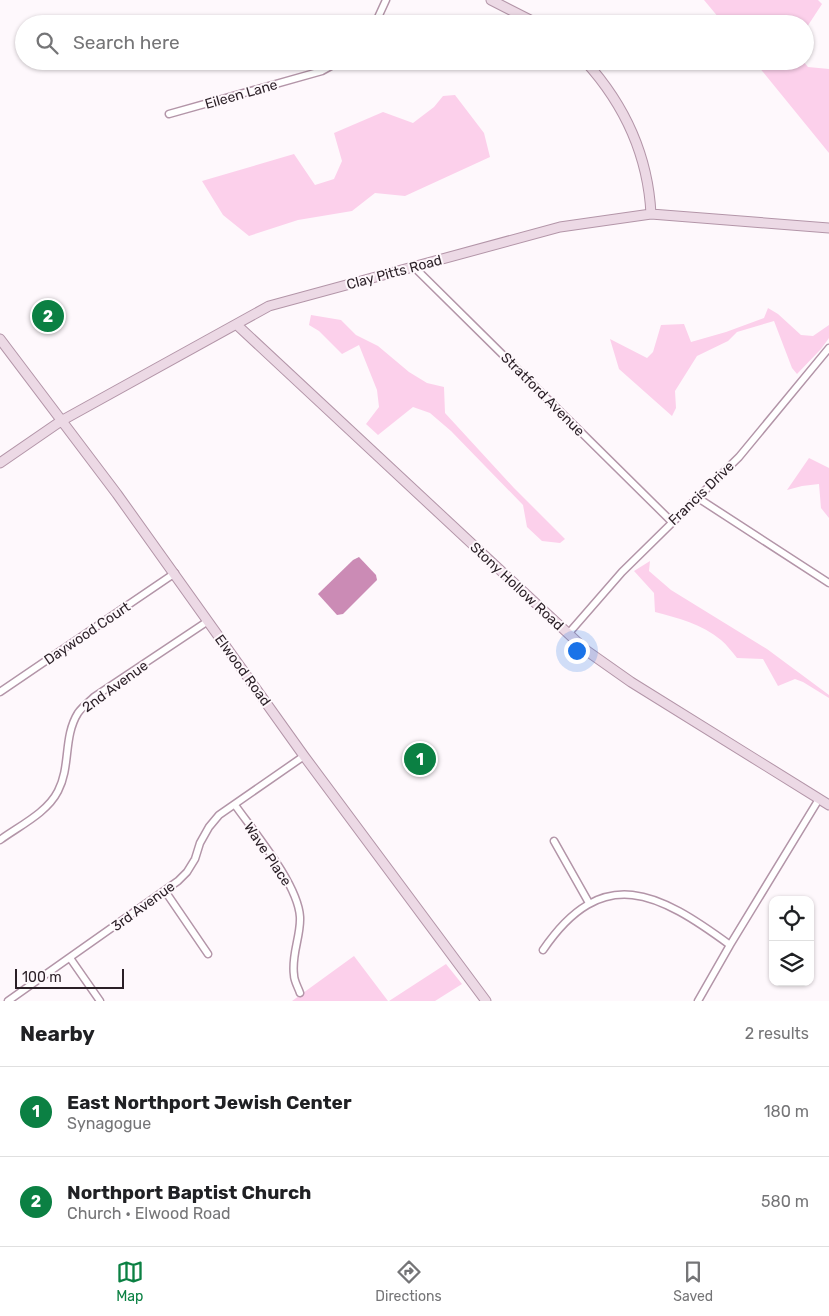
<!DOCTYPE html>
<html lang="en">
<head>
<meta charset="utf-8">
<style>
	:root { --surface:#fff; --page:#f6f6f6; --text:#202124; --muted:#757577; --line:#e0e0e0; --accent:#0b8043 }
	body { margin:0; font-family:Rubik,sans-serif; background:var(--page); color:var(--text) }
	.controls { position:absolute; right:15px; bottom:15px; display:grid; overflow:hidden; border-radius:10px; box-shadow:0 1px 4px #0004 }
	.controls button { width:45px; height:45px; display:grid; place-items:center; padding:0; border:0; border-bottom:1px solid var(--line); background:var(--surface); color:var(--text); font:25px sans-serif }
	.scale { position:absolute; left:15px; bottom:12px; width:109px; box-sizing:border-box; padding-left:5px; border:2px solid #2a1f26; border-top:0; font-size:14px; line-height:18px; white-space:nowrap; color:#2a1f26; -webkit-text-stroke:4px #fef8fc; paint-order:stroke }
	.you { position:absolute; left:576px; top:650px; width:18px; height:18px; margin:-12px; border:4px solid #fff; border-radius:50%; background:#1a73e8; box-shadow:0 0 0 8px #1a73e833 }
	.badge { display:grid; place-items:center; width:32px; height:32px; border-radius:50%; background:var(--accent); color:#fff; font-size:16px; font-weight:700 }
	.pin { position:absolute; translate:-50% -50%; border:2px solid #fff; box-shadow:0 1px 5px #0006 }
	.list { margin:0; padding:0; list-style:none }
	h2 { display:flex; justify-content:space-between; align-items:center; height:65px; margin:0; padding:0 20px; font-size:21px }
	h2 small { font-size:16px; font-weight:400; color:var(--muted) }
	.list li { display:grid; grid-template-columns:32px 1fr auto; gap:15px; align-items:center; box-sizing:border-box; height:90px; padding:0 20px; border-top:1px solid var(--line) }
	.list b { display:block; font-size:19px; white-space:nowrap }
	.list p { margin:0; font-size:16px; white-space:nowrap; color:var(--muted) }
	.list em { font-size:16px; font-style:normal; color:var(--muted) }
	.icon { flex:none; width:28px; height:28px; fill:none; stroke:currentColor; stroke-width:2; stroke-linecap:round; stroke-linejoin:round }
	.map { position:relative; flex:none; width:829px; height:1001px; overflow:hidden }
	.search { position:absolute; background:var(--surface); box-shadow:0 1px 4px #0004; left:15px; right:15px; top:15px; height:55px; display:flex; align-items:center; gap:12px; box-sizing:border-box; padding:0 18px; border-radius:28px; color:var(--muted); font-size:19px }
	.sheet { height:245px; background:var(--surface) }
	nav { display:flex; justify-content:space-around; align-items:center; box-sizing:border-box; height:70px; border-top:1px solid var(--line); background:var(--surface); font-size:14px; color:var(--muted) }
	nav a { display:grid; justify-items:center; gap:2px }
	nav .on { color:var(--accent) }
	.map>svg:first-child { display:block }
	.green { fill:#fcd0eb }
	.water { fill:#cb8bb5 }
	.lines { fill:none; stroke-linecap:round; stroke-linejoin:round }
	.street-casing { stroke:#b395a8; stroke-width:9 }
	.secondary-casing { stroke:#b395a8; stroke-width:11 }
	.street { stroke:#fff; stroke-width:6 }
	.secondary { stroke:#ecd9e5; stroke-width:9 }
	.labels { text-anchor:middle; stroke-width:4; stroke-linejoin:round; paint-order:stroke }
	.street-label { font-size:14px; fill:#2a1f26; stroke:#fef8fc }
</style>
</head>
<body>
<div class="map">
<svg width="829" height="1001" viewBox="0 0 829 1001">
	<rect width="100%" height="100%" fill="#fef8fc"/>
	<path class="green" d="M 704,0 L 818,0 L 822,4 L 805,30 L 805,24 L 724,24 Z
		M 754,61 L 803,61 L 808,67 L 829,69 L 829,153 Z
		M 455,95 L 484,133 L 490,157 L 405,196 L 375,193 L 352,211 L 298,220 L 249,236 L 223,215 L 202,181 L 294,154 L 315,185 L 334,179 L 342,161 L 334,133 L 383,112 L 413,123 L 434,107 L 443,96 Z
		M 768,308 L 778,314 L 801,335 L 813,336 L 829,325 L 829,338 L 821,349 L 797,374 L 792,368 L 774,321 L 737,332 L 728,341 L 697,356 L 675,391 L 676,408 L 672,416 L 619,369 L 610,339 L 647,358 L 653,352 L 661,325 L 684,324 L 691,342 L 726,332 L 764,318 Z
		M 311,315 L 341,320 L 356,335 L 378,346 L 409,372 L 427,383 L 444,387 L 445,413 L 514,488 L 565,539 L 560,543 L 542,541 L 527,527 L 523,505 L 451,431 L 430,413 L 413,407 L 378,435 L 366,424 L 379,407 L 377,390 L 359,345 L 342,354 L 319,331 L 309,325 Z
		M 809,458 L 829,468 L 829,518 L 821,508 L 819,484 L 802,486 L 787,490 Z
		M 650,561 L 649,571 L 671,590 L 767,649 L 829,695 L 829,698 L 803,682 L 795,679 L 778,686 L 763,659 L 737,658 C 732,652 727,645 721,640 C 702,624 678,618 655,612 L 654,593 L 634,571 Z
		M 354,956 L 388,1001 L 292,1001 Z
		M 446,964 L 462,984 L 435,1001 L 389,1001 Z"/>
	<path class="water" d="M 359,557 L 376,575 L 377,580 L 343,614 L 337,615 L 318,594 L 353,560 Z"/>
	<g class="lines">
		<g class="street-casing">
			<path id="street" d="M 375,24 L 386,0
				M 169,114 L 322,71 L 340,61
				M 414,267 L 672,522
				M 698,498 L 829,583
				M 568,634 L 622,572 L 739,457 L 829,348
				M 0,692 L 175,573
				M 235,805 C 254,832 298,884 300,917 C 301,936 291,955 294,975 C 294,981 298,987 300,993
				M 0,840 C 19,826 47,813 58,791 C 71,766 63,737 78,713 C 82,707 89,702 94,697 L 208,621
				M 554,841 L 589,903
				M 165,891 L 208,954
				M 543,950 C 603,862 659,893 730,945
				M 70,958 L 100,1001
				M 8,1001 L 178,881 L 187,872 L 195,859 L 200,843 L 209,827 L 219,815 L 304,756
				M 698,1001 L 730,945 L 819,799"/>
		</g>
		<g class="secondary-casing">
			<path id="secondary" d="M 491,0 L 538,24
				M 585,61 C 625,105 648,155 651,214
				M 237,325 L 587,651 L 631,682 L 829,805
				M 0,339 L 117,494 L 304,756 L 486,1001
				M 0,463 L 61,421 L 269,306 L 560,227 L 651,214 L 829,228"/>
		</g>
		<use href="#street" class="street"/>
		<use href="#secondary" class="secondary"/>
	</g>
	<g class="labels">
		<g class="street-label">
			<text transform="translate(241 94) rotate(-16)" y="5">Eileen Lane</text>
			<text transform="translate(394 272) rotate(-15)" y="5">Clay Pitts Road</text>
			<text transform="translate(543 394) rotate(45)" y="5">Stratford Avenue</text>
			<text transform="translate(701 493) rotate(-44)" y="5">Francis Drive</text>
			<text transform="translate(517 586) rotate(43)" y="5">Stony Hollow Road</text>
			<text transform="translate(87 633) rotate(-34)" y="5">Daywood Court</text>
			<text transform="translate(243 670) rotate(54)" y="5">Elwood Road</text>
			<text transform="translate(115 686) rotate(-36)" y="5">2nd Avenue</text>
			<text transform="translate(268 854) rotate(56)" y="5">Wave Place</text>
			<text transform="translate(143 906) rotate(-36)" y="5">3rd Avenue</text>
		</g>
	</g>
</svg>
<div class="controls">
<button><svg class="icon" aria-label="locate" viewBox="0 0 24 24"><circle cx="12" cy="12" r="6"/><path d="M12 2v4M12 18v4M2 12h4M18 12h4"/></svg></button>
<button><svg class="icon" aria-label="layers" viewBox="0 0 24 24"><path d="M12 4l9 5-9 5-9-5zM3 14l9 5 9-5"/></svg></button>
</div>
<div class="scale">100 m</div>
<div class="you"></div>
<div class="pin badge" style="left:420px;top:759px">1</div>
<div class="pin badge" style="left:48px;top:316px">2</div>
<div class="search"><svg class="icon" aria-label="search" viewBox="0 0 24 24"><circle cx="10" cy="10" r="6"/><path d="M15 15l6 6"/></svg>Search here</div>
</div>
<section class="sheet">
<h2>Nearby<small>2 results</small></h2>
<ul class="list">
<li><span class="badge">1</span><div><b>East Northport Jewish Center</b><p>Synagogue</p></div><em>180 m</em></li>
<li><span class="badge">2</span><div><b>Northport Baptist Church</b><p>Church · Elwood Road</p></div><em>580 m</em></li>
</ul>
</section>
<nav>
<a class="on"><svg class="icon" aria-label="map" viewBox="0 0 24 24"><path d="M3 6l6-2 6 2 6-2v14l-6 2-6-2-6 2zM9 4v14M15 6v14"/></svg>Map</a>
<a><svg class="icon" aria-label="directions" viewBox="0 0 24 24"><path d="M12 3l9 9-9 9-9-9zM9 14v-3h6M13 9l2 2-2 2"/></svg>Directions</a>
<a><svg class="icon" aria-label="saved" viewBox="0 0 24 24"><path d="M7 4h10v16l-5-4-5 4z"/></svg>Saved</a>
</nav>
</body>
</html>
